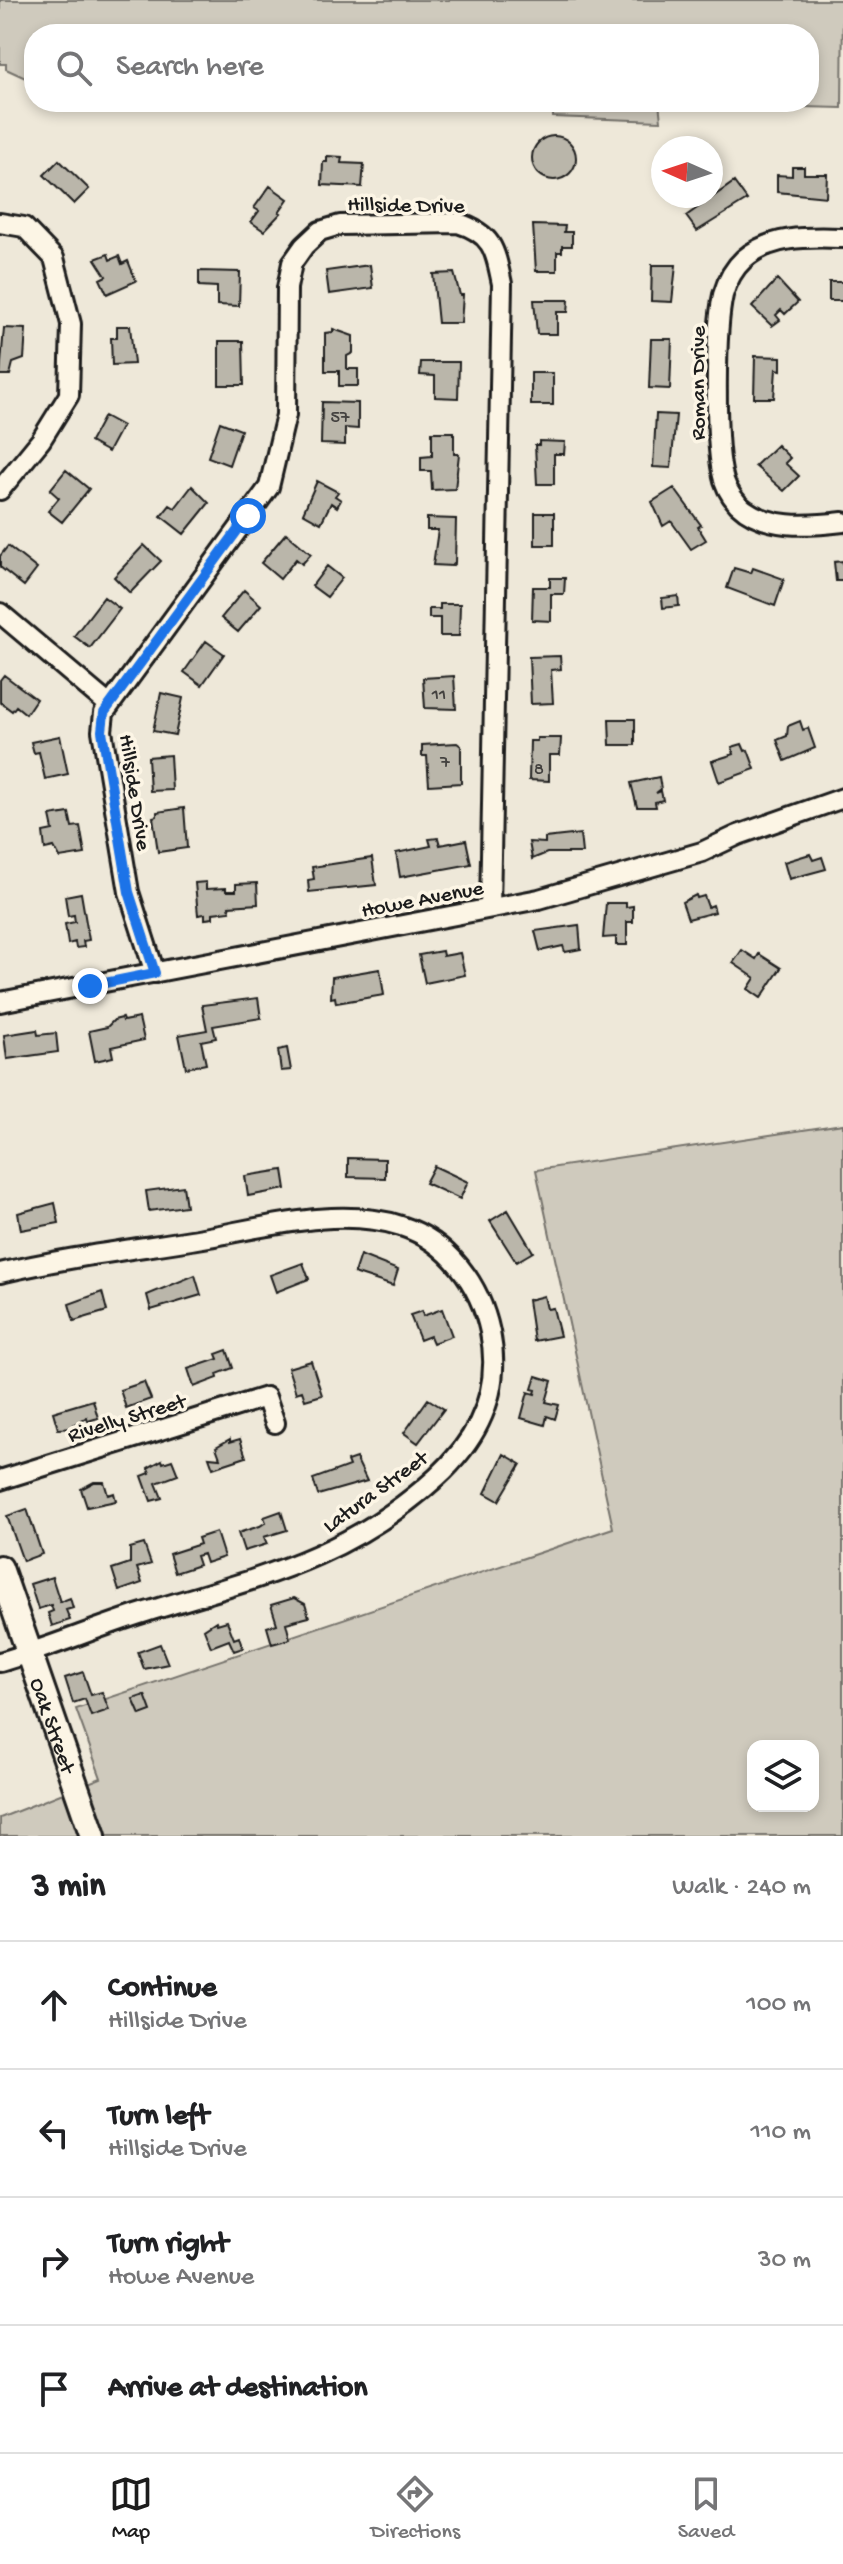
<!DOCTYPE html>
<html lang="en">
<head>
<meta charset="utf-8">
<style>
	:root { --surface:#fff; --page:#f2f2f2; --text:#202124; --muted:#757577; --line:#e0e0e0; --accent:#1c1c1c }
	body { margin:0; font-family:"Gochi Hand",sans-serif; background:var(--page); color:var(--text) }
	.controls { position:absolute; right:24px; bottom:24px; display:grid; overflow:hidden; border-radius:16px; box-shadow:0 4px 12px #0003 }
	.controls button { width:72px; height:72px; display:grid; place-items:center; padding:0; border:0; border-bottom:2px solid var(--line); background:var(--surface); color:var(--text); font:40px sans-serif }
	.compass { position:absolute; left:651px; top:136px; width:72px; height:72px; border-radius:50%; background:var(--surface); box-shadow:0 4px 12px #0003; rotate:273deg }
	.stop { position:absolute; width:24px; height:24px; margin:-18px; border:6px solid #1a73e8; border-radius:50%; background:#fff }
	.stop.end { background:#1a73e8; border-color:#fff; box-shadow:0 2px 8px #0008 }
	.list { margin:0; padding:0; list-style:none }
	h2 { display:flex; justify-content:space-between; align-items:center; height:104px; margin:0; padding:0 32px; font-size:34px }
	h2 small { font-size:26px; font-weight:400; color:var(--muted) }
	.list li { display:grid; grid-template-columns:52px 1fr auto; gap:24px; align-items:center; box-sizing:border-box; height:128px; padding:0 32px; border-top:2px solid var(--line) }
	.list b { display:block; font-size:30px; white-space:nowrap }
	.list p { margin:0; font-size:26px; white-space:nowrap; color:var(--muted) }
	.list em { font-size:26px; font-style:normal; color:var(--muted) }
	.icon { flex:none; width:44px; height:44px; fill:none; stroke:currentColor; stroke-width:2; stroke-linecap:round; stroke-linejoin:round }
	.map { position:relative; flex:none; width:843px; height:1836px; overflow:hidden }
	.search { position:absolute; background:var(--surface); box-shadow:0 4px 12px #0003; left:24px; right:24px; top:24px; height:88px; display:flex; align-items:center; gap:20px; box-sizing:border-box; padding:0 28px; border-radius:32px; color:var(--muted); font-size:30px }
	.sheet { height:616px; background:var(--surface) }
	nav { display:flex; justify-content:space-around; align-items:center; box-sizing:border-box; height:112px; border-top:2px solid var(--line); background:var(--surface); font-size:22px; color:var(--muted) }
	nav a { display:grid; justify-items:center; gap:4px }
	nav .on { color:var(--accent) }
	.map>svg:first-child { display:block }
	.green { fill:#cfcabd; stroke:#76736c; stroke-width:2; fill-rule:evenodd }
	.building { fill:#bab6aa; stroke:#1c1c1c; stroke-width:2 }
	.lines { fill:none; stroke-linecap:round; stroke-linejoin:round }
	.street-casing { stroke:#1c1c1c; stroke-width:24 }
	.secondary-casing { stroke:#1c1c1c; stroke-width:30 }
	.street { stroke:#fcf5e5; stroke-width:18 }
	.secondary { stroke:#fcf5e5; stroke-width:24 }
	.route { stroke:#1a73e8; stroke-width:10 }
	.labels { text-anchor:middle; stroke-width:7; stroke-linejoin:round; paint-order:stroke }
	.number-label { font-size:18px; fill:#444240 }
	.street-label { font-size:22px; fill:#1c1c1c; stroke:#fcf5e5 }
</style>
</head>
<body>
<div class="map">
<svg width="843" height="1836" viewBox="0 0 843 1836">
	<rect width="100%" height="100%" fill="#eee8d9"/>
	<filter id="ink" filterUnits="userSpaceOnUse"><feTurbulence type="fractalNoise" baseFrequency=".0125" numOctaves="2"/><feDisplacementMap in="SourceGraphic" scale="16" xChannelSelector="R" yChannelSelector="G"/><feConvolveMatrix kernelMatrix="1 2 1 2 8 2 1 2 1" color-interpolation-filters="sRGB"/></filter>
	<g filter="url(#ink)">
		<path class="green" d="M 0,0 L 843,0 L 842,108 L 675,104 L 809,102 L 809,34 L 34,34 L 34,82 L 6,69 L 6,64 L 0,64 Z
			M 553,102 L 659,102 L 661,121 L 553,117 Z
			M 843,1124 L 843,1836 L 0,1836 L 0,1818 L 101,1778 L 76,1709 L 613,1528 L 536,1170 ZM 753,1746 L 813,1746 L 813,1806 L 753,1806 Z"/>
		<path class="building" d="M532 158a22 22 0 1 1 44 0a22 22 0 1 1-44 0Z
			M 327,156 L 342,157 L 341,163 L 364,164 L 362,187 L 322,185 L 323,162 L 327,162 Z
			M 59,160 L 89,189 L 74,204 L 44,175 Z
			M 792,167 L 804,167 L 804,174 L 827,174 L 826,197 L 777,192 L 777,175 L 792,176 Z
			M 734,182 L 747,200 L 697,231 L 686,216 Z
			M 270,186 L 288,199 L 279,212 L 281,213 L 264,231 L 251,222 L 259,211 L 254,208 Z
			M 533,225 L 565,226 L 564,232 L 572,232 L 572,246 L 562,246 L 562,252 L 557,252 L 557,271 L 536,271 Z
			M 108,254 L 110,260 L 119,256 L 122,264 L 128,261 L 136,281 L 107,294 L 100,279 L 106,276 L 95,259 Z
			M 370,265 L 373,288 L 329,294 L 326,271 Z
			M 652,265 L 676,265 L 672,302 L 651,301 Z
			M 199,271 L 240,272 L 239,306 L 217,305 L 217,287 L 199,286 Z
			M 454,273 L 460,295 L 463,295 L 461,323 L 438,323 L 433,274 Z
			M 777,279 L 798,302 L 785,314 L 781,310 L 776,315 L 780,320 L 772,326 L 752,307 Z
			M 829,282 L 843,282 L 843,301 L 829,301 Z
			M 534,300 L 569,300 L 568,312 L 557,312 L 557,334 L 537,334 Z
			M 117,326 L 130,326 L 134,364 L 112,365 L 111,338 L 117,338 Z
			M 4,328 L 26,329 L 24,359 L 13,363 L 10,375 L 0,375 Z
			M 333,329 L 353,336 L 353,353 L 347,356 L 347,369 L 358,369 L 358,386 L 339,386 L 339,371 L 325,371 L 325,333 L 333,332 Z
			M 651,339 L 672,339 L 670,389 L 649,388 Z
			M 219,341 L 243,341 L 244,385 L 219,385 Z
			M 755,356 L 781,357 L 781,370 L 776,369 L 774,398 L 754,398 Z
			M 421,362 L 459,362 L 458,398 L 435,397 L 435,376 L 420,375 Z
			M 531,373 L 553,373 L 553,405 L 531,405 Z
			M 322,402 L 358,403 L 358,429 L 345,428 L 345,445 L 321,444 Z
			M 656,414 L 676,415 L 671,468 L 653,467 Z
			M 104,416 L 122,426 L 108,452 L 90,442 Z
			M 220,422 L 241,430 L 229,465 L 208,457 Z
			M 432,432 L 454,432 L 454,454 L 459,454 L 455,489 L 432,490 L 431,471 L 421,471 L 421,457 L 432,456 Z
			M 539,441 L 565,442 L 564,454 L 554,454 L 554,484 L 537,484 L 535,445 L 539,445 Z
			M 777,445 L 790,458 L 785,463 L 799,476 L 784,491 L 755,466 Z
			M 66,470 L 89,489 L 62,522 L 48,511 L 59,498 L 50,490 Z
			M 317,481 L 338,492 L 335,496 L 341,500 L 337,507 L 331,503 L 321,523 L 303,513 Z
			M 192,486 L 209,503 L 184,534 L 161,516 L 170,505 L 175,508 Z
			M 674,488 L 701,525 L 698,527 L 706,540 L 691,549 L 671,521 L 663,526 L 652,502 Z
			M 535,513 L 554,513 L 554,545 L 535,545 Z
			M 427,518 L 456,519 L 455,563 L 452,566 L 433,565 L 438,530 L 427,530 Z
			M 286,533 L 311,554 L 302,564 L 296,559 L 280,579 L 261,563 Z
			M 144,545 L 161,561 L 130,593 L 114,577 Z
			M 8,546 L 37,569 L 24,586 L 0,567 L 0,556 Z
			M 843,561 L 843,581 L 836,581 L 834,562 Z
			M 327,566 L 342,578 L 327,597 L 312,586 Z
			M 734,568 L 751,573 L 753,568 L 784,579 L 775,606 L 727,588 Z
			M 550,578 L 565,578 L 564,594 L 551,594 L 551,621 L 532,620 L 533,587 L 550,587 Z
			M 244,590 L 261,605 L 238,632 L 221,618 Z
			M 678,596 L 679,606 L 663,608 L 662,598 Z
			M 104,597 L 120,609 L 90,648 L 74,636 Z
			M 440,604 L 460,604 L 459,636 L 440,636 L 440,618 L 429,618 L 429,609 L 440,609 Z
			M 206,641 L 224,654 L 202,685 L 184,672 Z
			M 560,656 L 561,669 L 551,670 L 553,703 L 531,704 L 529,657 Z
			M 4,675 L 36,699 L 26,714 L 16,706 L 12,711 L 0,702 L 0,680 Z
			M 454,676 L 456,709 L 425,708 L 423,678 Z
			M 161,693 L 183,698 L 175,735 L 153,731 Z
			M 609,719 L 635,719 L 635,745 L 610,745 Z
			M 800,721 L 803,730 L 808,728 L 815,748 L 785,761 L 777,740 L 787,736 L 788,726 Z
			M 60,736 L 68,774 L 45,779 L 39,752 L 34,753 L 31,742 Z
			M 537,738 L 561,738 L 560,755 L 549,755 L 549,781 L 529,780 L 530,741 L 537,741 Z
			M 457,743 L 461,746 L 461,783 L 429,785 L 427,756 L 422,756 L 422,745 Z
			M 742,744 L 745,751 L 748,750 L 755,769 L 719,782 L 712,761 L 734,754 L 732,747 Z
			M 170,755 L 172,790 L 150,791 L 148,757 Z
			M 659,777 L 661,789 L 656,793 L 661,791 L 663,800 L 655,802 L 656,807 L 637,807 L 631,783 Z
			M 184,808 L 187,848 L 158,852 L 153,817 L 157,816 L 157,812 Z
			M 69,813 L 72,827 L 80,826 L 85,854 L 60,858 L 54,847 L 45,849 L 43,832 L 53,830 L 50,816 Z
			M 580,834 L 582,853 L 547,853 L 532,859 L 529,842 L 545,843 L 545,838 Z
			M 438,838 L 440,845 L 466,840 L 471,864 L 400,877 L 396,853 L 431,846 L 429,839 Z
			M 810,854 L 813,860 L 822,857 L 826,869 L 789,879 L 784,862 Z
			M 372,858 L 376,885 L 309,892 L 308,880 L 314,879 L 312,867 Z
			M 206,882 L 206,889 L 226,888 L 226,891 L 236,891 L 236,884 L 257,883 L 258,904 L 229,906 L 230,911 L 213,913 L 213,918 L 205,919 L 205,914 L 198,915 L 195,883 Z
			M 81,893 L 89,940 L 83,941 L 84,947 L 76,948 L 75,942 L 68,944 L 65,924 L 75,922 L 74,915 L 68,916 L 65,896 Z
			M 696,895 L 697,898 L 704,896 L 708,907 L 713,905 L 715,912 L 688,919 L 682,902 Z
			M 606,903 L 626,903 L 626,907 L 633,906 L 633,922 L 627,922 L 627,945 L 616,945 L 616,937 L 603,938 Z
			M 579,925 L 581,949 L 565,952 L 563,946 L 540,951 L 535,931 Z
			M 742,950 L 756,959 L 759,954 L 781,968 L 761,998 L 748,989 L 755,978 L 733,963 Z
			M 442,951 L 443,956 L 460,953 L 465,975 L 425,983 L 419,955 Z
			M 380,969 L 384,995 L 336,1003 L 335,997 L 331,998 L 332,977 Z
			M 258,998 L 261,1018 L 213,1026 L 216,1038 L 201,1041 L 206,1064 L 186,1068 L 179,1035 L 207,1030 L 202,1005 Z
			M 122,1018 L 123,1021 L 139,1018 L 144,1040 L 111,1047 L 113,1057 L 95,1061 L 89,1031 L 107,1027 L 114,1020 Z
			M 37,1030 L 38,1035 L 56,1033 L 58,1052 L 7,1059 L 4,1035 Z
			M 287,1048 L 291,1070 L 281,1071 L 278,1050 Z
			M 348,1158 L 385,1159 L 385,1178 L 348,1177 Z
			M 434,1166 L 468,1182 L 460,1199 L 425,1183 Z
			M 283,1170 L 286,1189 L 248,1196 L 245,1176 Z
			M 183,1186 L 186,1206 L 149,1211 L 146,1191 Z
			M 55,1203 L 59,1223 L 21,1230 L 18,1213 Z
			M 508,1210 L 533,1252 L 516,1262 L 490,1221 Z
			M 360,1255 L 398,1270 L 393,1286 L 354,1273 Z
			M 303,1263 L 309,1279 L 276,1292 L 270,1275 Z
			M 195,1275 L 201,1295 L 151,1310 L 147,1295 Z
			M 102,1292 L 107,1311 L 74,1321 L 69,1304 Z
			M 544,1296 L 547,1309 L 553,1308 L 560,1336 L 534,1341 L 528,1300 Z
			M 442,1309 L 452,1336 L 433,1343 L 430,1336 L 420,1340 L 410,1315 L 422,1311 L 423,1316 Z
			M 227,1350 L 233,1368 L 217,1374 L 218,1378 L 194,1387 L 188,1369 L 218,1359 L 216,1354 Z
			M 311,1361 L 322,1395 L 305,1400 L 302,1391 L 296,1393 L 288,1368 Z
			M 536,1376 L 552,1381 L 546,1402 L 559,1405 L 555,1419 L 547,1416 L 545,1425 L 521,1418 L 528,1392 L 535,1394 L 536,1390 L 532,1389 Z
			M 144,1382 L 151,1399 L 126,1408 L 120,1390 Z
			M 428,1399 L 444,1409 L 418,1443 L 404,1433 Z
			M 93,1400 L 98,1418 L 88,1421 L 87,1417 L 73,1425 L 74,1428 L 58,1429 L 53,1412 Z
			M 230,1439 L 230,1442 L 240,1439 L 246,1457 L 213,1468 L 209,1457 L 220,1458 L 216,1447 Z
			M 504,1454 L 521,1464 L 499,1501 L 485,1493 Z
			M 356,1458 L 367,1481 L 318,1495 L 313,1479 L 349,1466 L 347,1461 Z
			M 162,1460 L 163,1463 L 172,1460 L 178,1475 L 156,1483 L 162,1498 L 151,1501 L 142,1476 L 150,1473 L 148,1468 Z
			M 94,1482 L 104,1482 L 108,1495 L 114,1493 L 116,1501 L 87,1507 L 81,1489 Z
			M 27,1509 L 42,1554 L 23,1561 L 7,1516 Z
			M 281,1511 L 287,1530 L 264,1537 L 267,1544 L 244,1551 L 238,1533 L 260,1526 L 266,1522 L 264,1517 Z
			M 216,1532 L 224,1557 L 206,1563 L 203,1554 L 196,1556 L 199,1565 L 175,1573 L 169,1554 L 200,1544 L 198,1538 Z
			M 144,1544 L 151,1564 L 137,1568 L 142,1583 L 119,1591 L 112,1569 L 130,1563 L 130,1548 Z
			M 52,1577 L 60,1602 L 70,1598 L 73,1608 L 66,1610 L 70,1620 L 52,1626 L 48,1613 L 53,1611 L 51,1605 L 38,1609 L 30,1584 Z
			M 294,1598 L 305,1604 L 309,1617 L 286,1623 L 290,1639 L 272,1644 L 267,1627 L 277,1624 L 271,1605 Z
			M 216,1621 L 217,1624 L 227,1621 L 234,1639 L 239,1637 L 243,1648 L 234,1651 L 229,1640 L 211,1647 L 204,1629 Z
			M 160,1644 L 168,1664 L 144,1669 L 138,1652 Z
			M 83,1672 L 91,1695 L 102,1692 L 109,1710 L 91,1716 L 85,1699 L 73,1703 L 65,1678 Z
			M 145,1695 L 151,1711 L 140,1715 L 133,1699 Z"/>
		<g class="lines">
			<g class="street-casing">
				<path id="street" d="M 0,223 L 24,227 L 54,258 L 71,324 L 69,395 L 41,440 L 0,490
					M 843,238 C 809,237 771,235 744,259 C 733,269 727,281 723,295 C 715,330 715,436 722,472 C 724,484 730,495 738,504 C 765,530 809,526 843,522
					M 0,613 L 109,705
					M 155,973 L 129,892 L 102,731 L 104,713 L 269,487 L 286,415 L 287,288 L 292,263 L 304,246 L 320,231 L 340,225 L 458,223 C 493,234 495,250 502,284 L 490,908
					M 0,1002 L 539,899 L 702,852 L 738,835 L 843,798
					M 0,1273 C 63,1258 127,1250 191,1240 C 256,1230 336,1205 401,1226 C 448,1241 480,1284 490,1332 C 502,1390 479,1438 437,1477 C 346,1560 256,1578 143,1613 C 95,1628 49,1648 0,1662
					M 0,1480 L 266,1397 L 275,1423"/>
			</g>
			<g class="secondary-casing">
				<g id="secondary">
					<path id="s1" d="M 0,1568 L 93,1836"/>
				</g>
			</g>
			<use href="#street" class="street"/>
			<use href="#secondary" class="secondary"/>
		</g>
	</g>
	<g class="lines" filter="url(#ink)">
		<path class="route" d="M 90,986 L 155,973 L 129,892 L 102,731 L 104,713 L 248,516"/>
	</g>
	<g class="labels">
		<g class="number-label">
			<text x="340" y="422">57</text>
			<text x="439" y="699">11</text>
			<text x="445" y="767">7</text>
			<text x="539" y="774">8</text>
		</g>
		<g class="street-label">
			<text transform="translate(406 203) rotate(1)" y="8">Hillside Drive</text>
			<text transform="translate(696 383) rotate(-90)" y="8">Roman Drive</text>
			<text transform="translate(137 792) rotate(81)" y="8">Hillside Drive</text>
			<text transform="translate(422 897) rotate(-11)" y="8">Howe Avenue</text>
			<text transform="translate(126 1416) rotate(-17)" y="8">Rivelly Street</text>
			<text transform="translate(374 1490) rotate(-36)" y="8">Latura Street</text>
			<text dy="8" stroke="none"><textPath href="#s1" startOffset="166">Oak Street</textPath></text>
		</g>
	</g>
</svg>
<div class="controls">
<button><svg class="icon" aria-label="layers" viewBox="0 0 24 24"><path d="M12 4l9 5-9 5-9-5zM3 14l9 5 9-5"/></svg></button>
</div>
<svg class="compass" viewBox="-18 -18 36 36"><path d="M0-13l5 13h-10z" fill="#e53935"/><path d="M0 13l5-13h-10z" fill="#757577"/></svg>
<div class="stop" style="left:248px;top:516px"></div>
<div class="stop end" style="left:90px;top:986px"></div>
<div class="search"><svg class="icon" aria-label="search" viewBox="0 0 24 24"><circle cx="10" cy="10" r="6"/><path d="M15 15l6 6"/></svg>Search here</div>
</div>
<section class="sheet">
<h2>3 min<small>Walk · 240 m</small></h2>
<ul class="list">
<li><svg class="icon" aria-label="ahead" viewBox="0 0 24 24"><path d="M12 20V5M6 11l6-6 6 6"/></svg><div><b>Continue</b><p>Hillside Drive</p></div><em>100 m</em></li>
<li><svg class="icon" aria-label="left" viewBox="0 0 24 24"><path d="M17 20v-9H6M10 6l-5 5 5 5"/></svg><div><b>Turn left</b><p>Hillside Drive</p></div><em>110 m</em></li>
<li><svg class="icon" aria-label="right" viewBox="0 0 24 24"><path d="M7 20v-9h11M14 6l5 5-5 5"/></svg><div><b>Turn right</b><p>Howe Avenue</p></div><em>30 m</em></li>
<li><svg class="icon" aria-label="arrive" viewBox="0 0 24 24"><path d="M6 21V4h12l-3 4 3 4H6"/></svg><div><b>Arrive at destination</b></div></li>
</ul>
</section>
<nav>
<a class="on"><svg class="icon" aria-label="map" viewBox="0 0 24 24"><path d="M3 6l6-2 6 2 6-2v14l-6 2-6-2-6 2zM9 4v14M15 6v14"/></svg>Map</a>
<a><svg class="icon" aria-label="directions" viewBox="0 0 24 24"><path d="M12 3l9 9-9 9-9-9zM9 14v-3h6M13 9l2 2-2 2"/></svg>Directions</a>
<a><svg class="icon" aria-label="saved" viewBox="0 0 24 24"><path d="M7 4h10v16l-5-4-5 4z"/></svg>Saved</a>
</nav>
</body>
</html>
